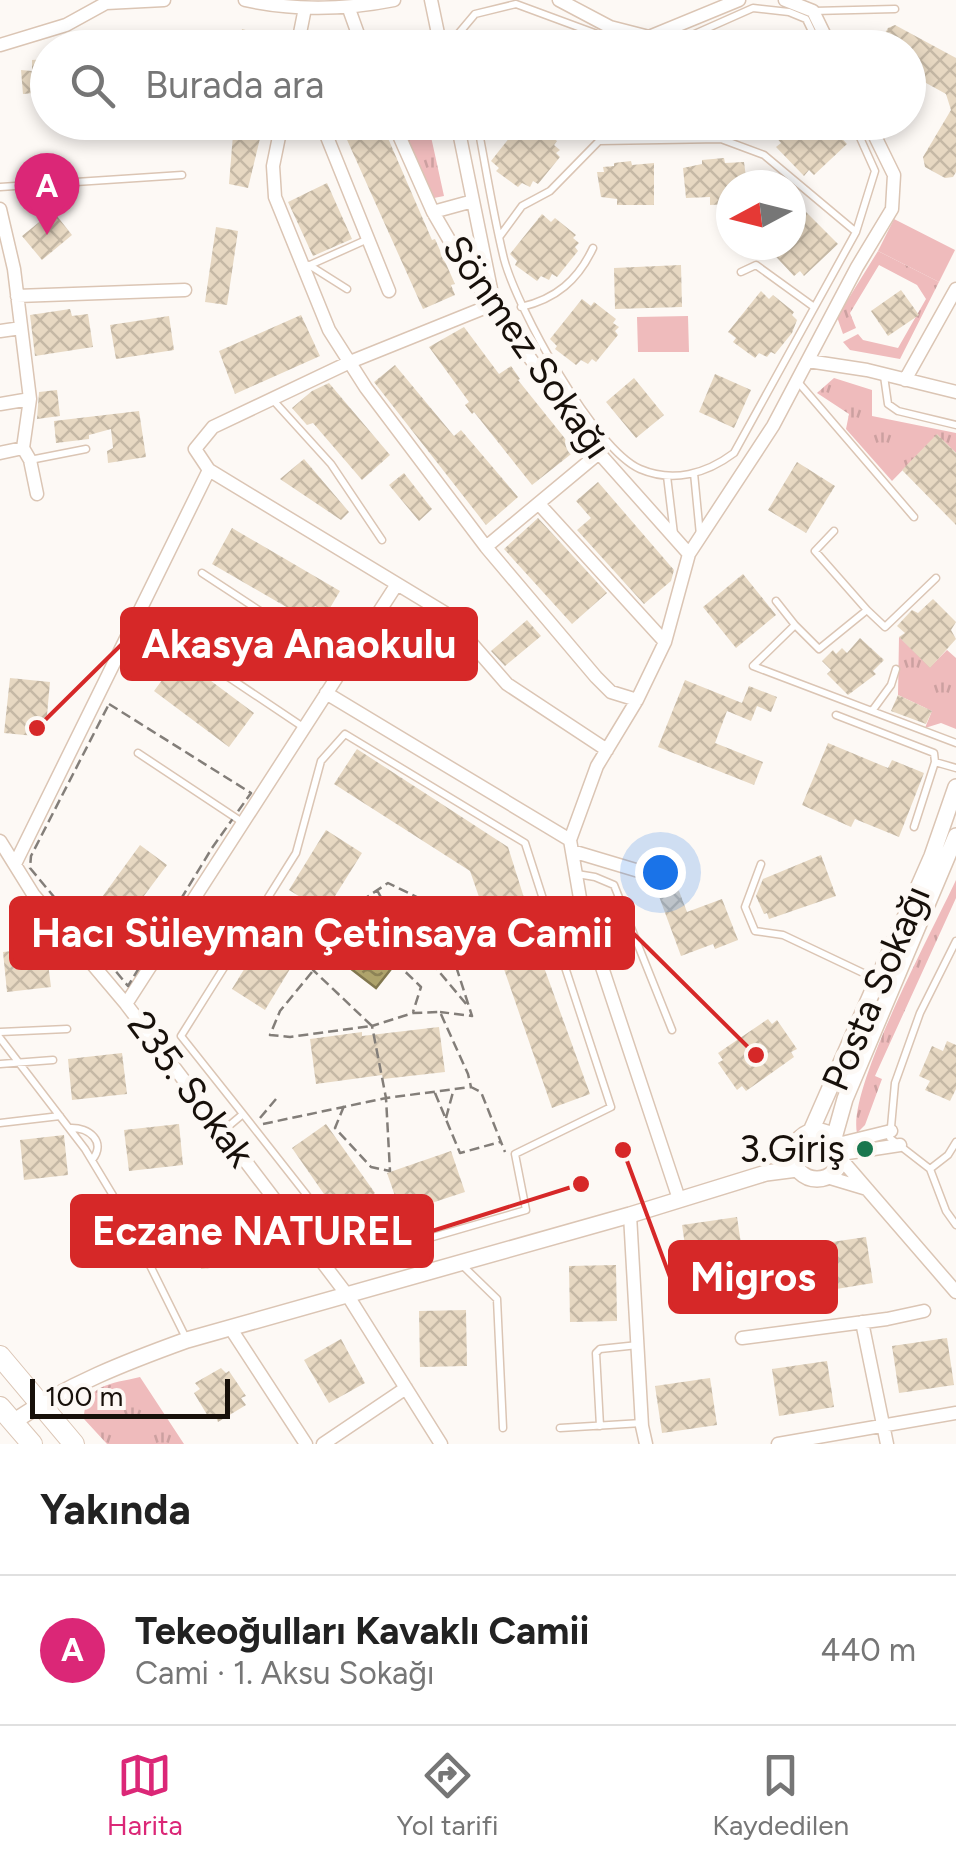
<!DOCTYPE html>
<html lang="tr">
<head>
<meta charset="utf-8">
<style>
	:root { --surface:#fff; --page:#f2f2f2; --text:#222; --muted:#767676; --line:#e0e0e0; --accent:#db2777 }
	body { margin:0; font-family:Figtree,sans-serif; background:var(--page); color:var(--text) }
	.compass { position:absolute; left:716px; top:170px; width:90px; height:90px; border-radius:50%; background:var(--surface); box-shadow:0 5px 15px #0003; rotate:263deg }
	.scale { position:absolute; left:30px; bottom:25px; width:200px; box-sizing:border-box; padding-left:10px; border:5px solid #17100a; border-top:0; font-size:28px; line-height:35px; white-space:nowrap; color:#17100a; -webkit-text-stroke:8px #fdf9f5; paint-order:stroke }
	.you { position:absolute; left:660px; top:872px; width:35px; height:35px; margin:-25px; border:8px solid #fff; border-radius:50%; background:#1a73e8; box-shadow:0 0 0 15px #1a73e833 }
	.badge { display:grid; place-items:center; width:65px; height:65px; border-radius:50%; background:var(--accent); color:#fff; font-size:32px; font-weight:700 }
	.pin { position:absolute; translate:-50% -82px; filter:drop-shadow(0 2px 5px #0008) }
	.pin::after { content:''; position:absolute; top:52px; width:35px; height:30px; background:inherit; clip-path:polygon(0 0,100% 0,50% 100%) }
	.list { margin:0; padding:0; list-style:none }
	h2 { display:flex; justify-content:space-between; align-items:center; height:130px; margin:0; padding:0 40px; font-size:42px }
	h2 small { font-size:32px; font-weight:400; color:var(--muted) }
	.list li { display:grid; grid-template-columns:65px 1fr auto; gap:30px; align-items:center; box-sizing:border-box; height:150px; padding:0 40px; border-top:2px solid var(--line) }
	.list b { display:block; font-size:38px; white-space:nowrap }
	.list p { margin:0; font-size:32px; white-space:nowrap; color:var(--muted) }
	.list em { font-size:32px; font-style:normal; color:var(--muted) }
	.icon { flex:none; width:55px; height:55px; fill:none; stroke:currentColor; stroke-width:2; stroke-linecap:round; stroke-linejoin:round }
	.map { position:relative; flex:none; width:956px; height:1444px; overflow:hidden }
	.search { position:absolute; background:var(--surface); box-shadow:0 5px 15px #0003; left:30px; right:30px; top:30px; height:110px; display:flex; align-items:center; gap:25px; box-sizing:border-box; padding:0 35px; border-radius:55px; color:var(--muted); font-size:38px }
	.sheet { height:280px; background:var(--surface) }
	nav { display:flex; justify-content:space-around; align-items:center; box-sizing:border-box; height:140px; border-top:2px solid var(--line); background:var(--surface); font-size:28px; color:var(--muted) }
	nav a { display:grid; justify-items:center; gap:5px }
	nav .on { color:var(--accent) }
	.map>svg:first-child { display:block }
	.grass { fill:url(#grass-tufts) }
	.pitch { fill:#efbbbc }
	.water { fill:url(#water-ripples); stroke:#81774e; stroke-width:2.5 }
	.building { fill:url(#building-cross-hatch) }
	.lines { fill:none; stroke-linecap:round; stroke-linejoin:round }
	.service-casing { stroke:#dbc5b4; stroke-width:9 }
	.minor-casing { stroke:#dbc5b4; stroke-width:15 }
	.tertiary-casing { stroke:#dbc5b4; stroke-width:18 }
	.primary-casing { stroke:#dbc5b4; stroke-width:22 }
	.path { stroke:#837e79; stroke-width:2.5; stroke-dasharray:10 5; stroke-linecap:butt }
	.service { stroke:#fff; stroke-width:6 }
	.minor { stroke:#fff; stroke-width:12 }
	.tertiary { stroke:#fff; stroke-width:15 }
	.primary { stroke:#fff; stroke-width:20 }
	.poi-dot { fill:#19774e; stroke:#fdf9f5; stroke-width:4 }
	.labels { text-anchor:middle; stroke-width:10; stroke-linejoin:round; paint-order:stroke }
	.street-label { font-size:38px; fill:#17100a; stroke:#fdf9f5 }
	.poi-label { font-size:38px; fill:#17100a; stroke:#fdf9f5; text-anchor:end }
	.leader { fill:none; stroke:#d62828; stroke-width:4 }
	.callout-dot { fill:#d62828; stroke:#fdf9f5; stroke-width:4 }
	.callout { fill:#d62828; stroke:#d62828; stroke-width:4 }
	.callout-label { font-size:40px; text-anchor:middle; font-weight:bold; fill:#fff }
</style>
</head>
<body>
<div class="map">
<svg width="956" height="1444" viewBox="0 0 956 1444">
	<defs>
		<pattern id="grass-tufts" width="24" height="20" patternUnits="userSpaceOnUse" patternTransform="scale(2.5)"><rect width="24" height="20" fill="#efbbbc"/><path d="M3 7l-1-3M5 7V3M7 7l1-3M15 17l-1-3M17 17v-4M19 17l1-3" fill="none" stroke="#cca0a0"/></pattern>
		<pattern id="water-ripples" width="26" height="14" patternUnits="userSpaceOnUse" patternTransform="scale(2.5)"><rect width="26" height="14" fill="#aea36b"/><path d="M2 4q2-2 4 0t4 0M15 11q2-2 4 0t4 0" fill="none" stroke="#8d8356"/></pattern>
		<pattern id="building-cross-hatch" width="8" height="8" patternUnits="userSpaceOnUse" patternTransform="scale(2.5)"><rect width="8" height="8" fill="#e7d8c2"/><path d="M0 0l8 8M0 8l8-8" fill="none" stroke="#c5b8a5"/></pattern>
	</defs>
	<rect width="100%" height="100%" fill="#fdf9f5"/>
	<path class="grass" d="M 398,123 L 428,123 L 444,196 L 429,199 Z
		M 878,251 L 939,282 L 900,359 L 850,350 L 843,342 L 858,334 L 863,340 L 898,348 L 926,299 L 917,285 L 879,265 L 850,313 L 856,328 L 843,334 L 837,317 Z
		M 834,378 L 872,390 L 872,416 L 956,433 L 956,453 L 937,435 L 892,481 L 846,429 L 849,414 L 817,393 Z
		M 899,637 L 930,667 L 947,650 L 956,658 L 956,729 L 941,723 L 925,728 L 932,711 L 898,695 Z
		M 956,880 L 956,898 L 875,1076 L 882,1079 L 865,1125 L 857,1133 C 847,1088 933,930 956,880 Z
		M 140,1377 L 184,1444 L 107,1444 L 84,1419 C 84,1384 111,1384 140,1377 Z"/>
	<path class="pitch" d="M 894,219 L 955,250 L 939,282 L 878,251 Z
		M 688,316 L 689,352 L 638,352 L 637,317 Z"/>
	<path class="water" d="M 352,939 L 391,969 L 376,988 L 337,958 Z"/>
	<path class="building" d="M 895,25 L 956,58 L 956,172 L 953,177 L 945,178 L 925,167 L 923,157 L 951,110 L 946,94 L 908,73 L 908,48 L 876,48 L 888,28 Z
		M 242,29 L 288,41 L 287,48 L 240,48 Z
		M 567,30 L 571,32 L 573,48 L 479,48 L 478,38 Z
		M 804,30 L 811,48 L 718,48 L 716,34 Z
		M 48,59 L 48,101 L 34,103 L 34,93 L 23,94 L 21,70 L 32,71 L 32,60 Z
		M 234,122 L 264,122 L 248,188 L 229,184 Z
		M 339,122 L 381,122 L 432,240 L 435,239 L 455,284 L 451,285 L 455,295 L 423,309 Z
		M 522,122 L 532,128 L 536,124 L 557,141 L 554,145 L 560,150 L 556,153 L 560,157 L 538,184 L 533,181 L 530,187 L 522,183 L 518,187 L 496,171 L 499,168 L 491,161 Z
		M 788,122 L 827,122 L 847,144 L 814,175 L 809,170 L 804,176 L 776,147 L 781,143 L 774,135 Z
		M 724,158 L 725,163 L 744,162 L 747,185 L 731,185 L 731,204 L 710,205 L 710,197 L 686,198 L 683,168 L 702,164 L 702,160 Z
		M 631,161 L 632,165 L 654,163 L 654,205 L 617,205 L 617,199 L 601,197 L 597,172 L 604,172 L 603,167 L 614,166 L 614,163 Z
		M 327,183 L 352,239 L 313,256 L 288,202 Z
		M 791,209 L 797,215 L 803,209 L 838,244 L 804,276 L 800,271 L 794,276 L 765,245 L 791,245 Z
		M 53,211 L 72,235 L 42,260 L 22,236 Z
		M 542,214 L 551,222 L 555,218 L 576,235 L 573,238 L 579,243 L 575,247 L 578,251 L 557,277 L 552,274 L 549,280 L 541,276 L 537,281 L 515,265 L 517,261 L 510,254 Z
		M 216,227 L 238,231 L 227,305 L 205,302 Z
		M 681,265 L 682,307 L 615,309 L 614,268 Z
		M 901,290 L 919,315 L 888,336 L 871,311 Z
		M 761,291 L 769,299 L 773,295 L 794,312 L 792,315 L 797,320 L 792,333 L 775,354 L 771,352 L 767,357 L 759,353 L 755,358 L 733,342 L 736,338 L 728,332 Z
		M 582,299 L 591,306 L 594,302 L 616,319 L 613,323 L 619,327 L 615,331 L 618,335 L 596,362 L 592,359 L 588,364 L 581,360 L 576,365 L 555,349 L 557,346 L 550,339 Z
		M 70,309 L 72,316 L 88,314 L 93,347 L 35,356 L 30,315 Z
		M 301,315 L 320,356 L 235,394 L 219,351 Z
		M 169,316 L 174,350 L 116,359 L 110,325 Z
		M 464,327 L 499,374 L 511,366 L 520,379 L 518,380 L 575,451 L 532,485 L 474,412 L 472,414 L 465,405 L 469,402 L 429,347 Z
		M 395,365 L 454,436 L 461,430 L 518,497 L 486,525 L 374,382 Z
		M 715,374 L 751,390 L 734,428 L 699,412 Z
		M 634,378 L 664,415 L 636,438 L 606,402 Z
		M 329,383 L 390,455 L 362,480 L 313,423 L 307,425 L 292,408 L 312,391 Z
		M 57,390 L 60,416 L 37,419 L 39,392 Z
		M 139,411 L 146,457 L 108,463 L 107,451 L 113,448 L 111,429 L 89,435 L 89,439 L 56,443 L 54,421 Z
		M 937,434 L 956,453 L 956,525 L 902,470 Z
		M 304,459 L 349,512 L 341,520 L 280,479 Z
		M 797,462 L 835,486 L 806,533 L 768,510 Z
		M 404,473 L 432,509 L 419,521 L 389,485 Z
		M 598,482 L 674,570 L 671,581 L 644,604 L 577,530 L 591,518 L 576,501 Z
		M 538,518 L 607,593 L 572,624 L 504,549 Z
		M 232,528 L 340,591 L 327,613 L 315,606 L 307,619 L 212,564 Z
		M 743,574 L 776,615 L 736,648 L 703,607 Z
		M 933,599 L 956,622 L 951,630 L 956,639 L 930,668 L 899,637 L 905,633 L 897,626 L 912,610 L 918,613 Z
		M 527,620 L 541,636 L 505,666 L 491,651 Z
		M 860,638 L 884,660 L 873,671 L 876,674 L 848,695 L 827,674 L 831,670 L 822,661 L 833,650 L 836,654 L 842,648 L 847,653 Z
		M 179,657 L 254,713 L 229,747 L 154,691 Z
		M 10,678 L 50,682 L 45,737 L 4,733 Z
		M 685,680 L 742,703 L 749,686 L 777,697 L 771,712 L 757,706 L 751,721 L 727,711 L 715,743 L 763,762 L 754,785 L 658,747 Z
		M 898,695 L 932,711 L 926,724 L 891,711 Z
		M 828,743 L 888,768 L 892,760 L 924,773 L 899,837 L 855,819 L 851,827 L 802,805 Z
		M 357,749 L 508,847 L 543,958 L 541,959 L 590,1094 L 552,1108 L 470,871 L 334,784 Z
		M 326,830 L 362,853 L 325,912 L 289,890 Z
		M 140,845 L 167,865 L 123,924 L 97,904 Z
		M 821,855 L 836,896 L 769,919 L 767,913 L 764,914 L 756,896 L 763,879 Z
		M 676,883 L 687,912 L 722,899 L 738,940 L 715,949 L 713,944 L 681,956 L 657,891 Z
		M 268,930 L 301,951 L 265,1010 L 232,989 Z
		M 46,947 L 51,987 L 7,992 L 3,952 Z
		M 768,1019 L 772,1024 L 777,1020 L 797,1049 L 791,1052 L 794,1057 L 746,1091 L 742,1086 L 737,1090 L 718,1063 L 723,1060 L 718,1053 Z
		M 439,1027 L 445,1072 L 383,1079 L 382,1075 L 316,1084 L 310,1039 L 362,1032 L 362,1036 Z
		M 947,1041 L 956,1045 L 956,1089 L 950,1101 L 925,1090 L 930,1081 L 919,1076 L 932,1046 L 943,1051 Z
		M 122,1053 L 127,1094 L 72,1100 L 68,1059 Z
		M 179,1124 L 183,1165 L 129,1171 L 124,1130 Z
		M 326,1124 L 375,1193 L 359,1205 L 377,1230 L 358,1243 L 292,1148 Z
		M 64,1135 L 68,1175 L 24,1180 L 20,1140 Z
		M 451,1151 L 465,1192 L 401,1213 L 387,1173 Z
		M 737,1217 L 744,1264 L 689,1272 L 682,1225 Z
		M 251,1222 L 256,1263 L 201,1269 L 197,1228 Z
		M 866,1237 L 873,1283 L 818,1292 L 811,1245 Z
		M 616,1265 L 617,1321 L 570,1322 L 569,1266 Z
		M 466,1310 L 467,1366 L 420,1367 L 419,1311 Z
		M 947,1338 L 954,1385 L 899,1393 L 892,1346 Z
		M 341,1339 L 365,1383 L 329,1403 L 304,1360 Z
		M 827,1361 L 834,1407 L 779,1416 L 772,1369 Z
		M 221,1368 L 226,1373 L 229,1371 L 246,1396 L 241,1398 L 246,1405 L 218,1422 L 215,1415 L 209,1418 L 194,1393 L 200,1389 L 195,1383 Z
		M 710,1378 L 717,1425 L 662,1433 L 655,1386 Z"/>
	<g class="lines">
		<g class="service-casing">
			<path id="service" d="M 813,11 L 895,9
				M 462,48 L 459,33 L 475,14 L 516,4 L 635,48
				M 663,48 L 753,8 L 789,12 L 806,19 L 820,48
				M 477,122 C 486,168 493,214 504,259 C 517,308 594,449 640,469 C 673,483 706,474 734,453 L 856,232 L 875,171 L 853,122
				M 0,187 L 182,175
				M 500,236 L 522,206 L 550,191 L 599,141 L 721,139 L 764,155 L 856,232
				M 309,265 L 347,289
				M 310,265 L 368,239
				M 741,272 L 756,265 L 814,307
				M 521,307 C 556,299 578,280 593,248
				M 884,376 L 888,404 L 898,411 L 956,425
				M 798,382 L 914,517
				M 272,399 L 331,464 L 382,540
				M 30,460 L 86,449
				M 694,473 L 700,535
				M 667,476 L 674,534
				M 834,531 L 815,551 L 867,610 L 819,649 L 795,625 L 753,666 L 956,743
				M 202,573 L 321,651 L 335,630 L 357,643
				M 776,601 L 795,625
				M 867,610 L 885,627 L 936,578
				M 182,646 L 303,727
				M 872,711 L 891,685 L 896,669
				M 836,715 L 934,753 L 935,762
				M 138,753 L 242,822
				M 914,827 L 935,762 L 956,768
				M 761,864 L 745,907 L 755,931 L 783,935 L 878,980
				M 577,874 L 595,877 L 614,885 L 672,1030
				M 956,941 L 920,1013 L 895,1083 L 890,1138 L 930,1169 L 946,1211 L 956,1225
				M 0,1032 L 67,1029
				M 0,1038 L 85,1149 L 126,1217 L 186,1338
				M 0,1064 L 53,1060
				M 243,1114 L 357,1259 L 526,1210 L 515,1154 L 611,1107 L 563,961
				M 0,1123 L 60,1116
				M 70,1128 C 89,1127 107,1142 92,1160
				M 224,1130 L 243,1114 L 181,1036 L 296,853 L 321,761 L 345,734 L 525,843 L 563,961 L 598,954
				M 930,1169 L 948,1155 L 956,1142
				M 461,1264 L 497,1299 L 503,1428
				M 600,1426 L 596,1353 L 600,1349 L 638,1345
				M 560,1428 L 642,1423"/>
		</g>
		<g class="minor-casing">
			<path id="minor" d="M 245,0 C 296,11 344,10 394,0
				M 431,0 L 441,48
				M 559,0 L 610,27 L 649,37 L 739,0
				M 785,0 L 813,11 L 831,48
				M 349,9 L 363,48
				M 0,45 L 66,25 L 106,3 L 164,0
				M 297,48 L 305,8
				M 282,122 L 273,166 L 275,197 L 329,330 L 366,388 L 486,547 L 596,677 L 611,692 L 637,700
				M 321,122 L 389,291
				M 393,122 L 433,212 L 469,274 L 599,453 L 689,554
				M 0,209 L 14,269 L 30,399 L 23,448 L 30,460 L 37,494
				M 433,212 L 473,201
				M 17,296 L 185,290
				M 0,331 L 21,328
				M 808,361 L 867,370 L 956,392
				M 905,380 L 956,289
				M 0,404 L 30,399
				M 0,453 L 23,448
				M 209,470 L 195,449 L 213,427 L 350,362 L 494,304 L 457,122
				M 539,504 L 665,642
				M 486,547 L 599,453
				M 326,693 L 570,840
				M 0,841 L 33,894 L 126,1004 L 348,1296 L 441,1444
				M 572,851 L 659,877
				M 15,864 L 209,470 L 445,613 L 507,684 L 607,750
				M 126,1004 L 397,584
				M 838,1144 L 891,1131
				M 841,1154 L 900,1145
				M 841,1159 L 956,1292
				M 827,1177 L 867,1189
				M 679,1199 L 581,904 L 570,840 L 597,766 L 637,700 L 665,642 L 689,554 L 773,426 L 857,267 L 892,209 L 894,175 L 868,122
				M 630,1215 L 642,1426 L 646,1444
				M 862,1322 L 887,1444
				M 231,1329 L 306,1444
				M 742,1338 L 887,1319 L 924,1311
				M 323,1444 L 406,1388
				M 778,1444 L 956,1413"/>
		</g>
		<g class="tertiary-casing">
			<path id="tertiary" d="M793 1155a24 24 0 1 1 48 0a24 24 0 1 1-48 0Z
				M 811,1131 L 932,856 L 956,787
				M 834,1138 L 845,1099 L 956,836
				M 13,1422 C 67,1385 126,1362 187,1340 L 630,1215 L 766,1173 L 797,1169"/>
		</g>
		<g class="primary-casing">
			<path id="primary" d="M 0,1356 L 74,1444
				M 0,1407 L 32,1444"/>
		</g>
		<path class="path" d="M 109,704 L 251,793 L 212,848 L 128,986 L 30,868 L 31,856 Z
			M 377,890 L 389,912 L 467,1005
			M 352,920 L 421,987 L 413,1012
			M 312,972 L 280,1011 L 270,1035 L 290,1037 L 371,1026
			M 372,1026 L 313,970 L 361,901 L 388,883 L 437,907 L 472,1016 L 440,1012
			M 435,1093 L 460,1153 L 500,1142
			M 344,1106 L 335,1128 L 371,1167 L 390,1171 L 386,1098 L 372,1026 L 413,1013 L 440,1012 L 468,1074 L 471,1087
			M 260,1118 L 276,1099
			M 446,1118 L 453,1092
			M 263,1124 L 386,1098 L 471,1087 L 481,1092 L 505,1152"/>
		<use href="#service" class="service"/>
		<use href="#minor" class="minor"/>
		<use href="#tertiary" class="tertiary"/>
		<use href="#primary" class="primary"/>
	</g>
	<circle class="poi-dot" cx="865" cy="1149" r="10"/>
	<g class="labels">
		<g class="street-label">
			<text transform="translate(527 347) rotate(55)" y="13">Sönmez Sokağı</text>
			<text transform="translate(876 988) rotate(-67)" y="13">Posta Sokağı</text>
			<text transform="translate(191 1089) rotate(53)" y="13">235. Sokak</text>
		</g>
		<g class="poi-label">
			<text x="845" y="1162">3.Giriş</text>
		</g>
	</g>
	<path class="leader" d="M37 728L122 644M756 1055L633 933M581 1184L432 1231M623 1150L670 1277"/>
	<g class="callout-dot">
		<circle cx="37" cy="728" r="10"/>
		<circle cx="756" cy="1055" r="10"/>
		<circle cx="581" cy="1184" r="10"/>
		<circle cx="623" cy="1150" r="10"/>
	</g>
	<g class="callout">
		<rect x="122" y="609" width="354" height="70" rx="10"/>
		<rect x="11" y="898" width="622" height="70" rx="10"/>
		<rect x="72" y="1196" width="360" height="70" rx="10"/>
		<rect x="670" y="1242" width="166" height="70" rx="10"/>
	</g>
	<g class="callout-label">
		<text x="299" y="658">Akasya Anaokulu</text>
		<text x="322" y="947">Hacı Süleyman Çetinsaya Camii</text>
		<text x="252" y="1245">Eczane NATUREL</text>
		<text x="753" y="1291">Migros</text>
	</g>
</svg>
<svg class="compass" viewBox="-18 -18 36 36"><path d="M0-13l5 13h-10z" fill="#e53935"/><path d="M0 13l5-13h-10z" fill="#767676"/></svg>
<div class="scale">100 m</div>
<div class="you"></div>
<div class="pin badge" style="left:47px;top:235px">A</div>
<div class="search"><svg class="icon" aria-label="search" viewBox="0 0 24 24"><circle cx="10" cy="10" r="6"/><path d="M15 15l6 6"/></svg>Burada ara</div>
</div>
<section class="sheet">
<h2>Yakında<small></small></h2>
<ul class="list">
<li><span class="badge">A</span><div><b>Tekeoğulları Kavaklı Camii</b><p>Cami · 1. Aksu Sokağı</p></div><em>440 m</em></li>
</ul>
</section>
<nav>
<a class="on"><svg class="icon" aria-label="map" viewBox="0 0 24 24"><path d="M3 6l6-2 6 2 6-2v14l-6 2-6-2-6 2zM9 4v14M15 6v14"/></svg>Harita</a>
<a><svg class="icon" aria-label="directions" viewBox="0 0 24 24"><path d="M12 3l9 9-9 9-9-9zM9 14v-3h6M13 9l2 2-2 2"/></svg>Yol tarifi</a>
<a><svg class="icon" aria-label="saved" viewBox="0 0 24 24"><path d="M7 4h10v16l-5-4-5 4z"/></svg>Kaydedilen</a>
</nav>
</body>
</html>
